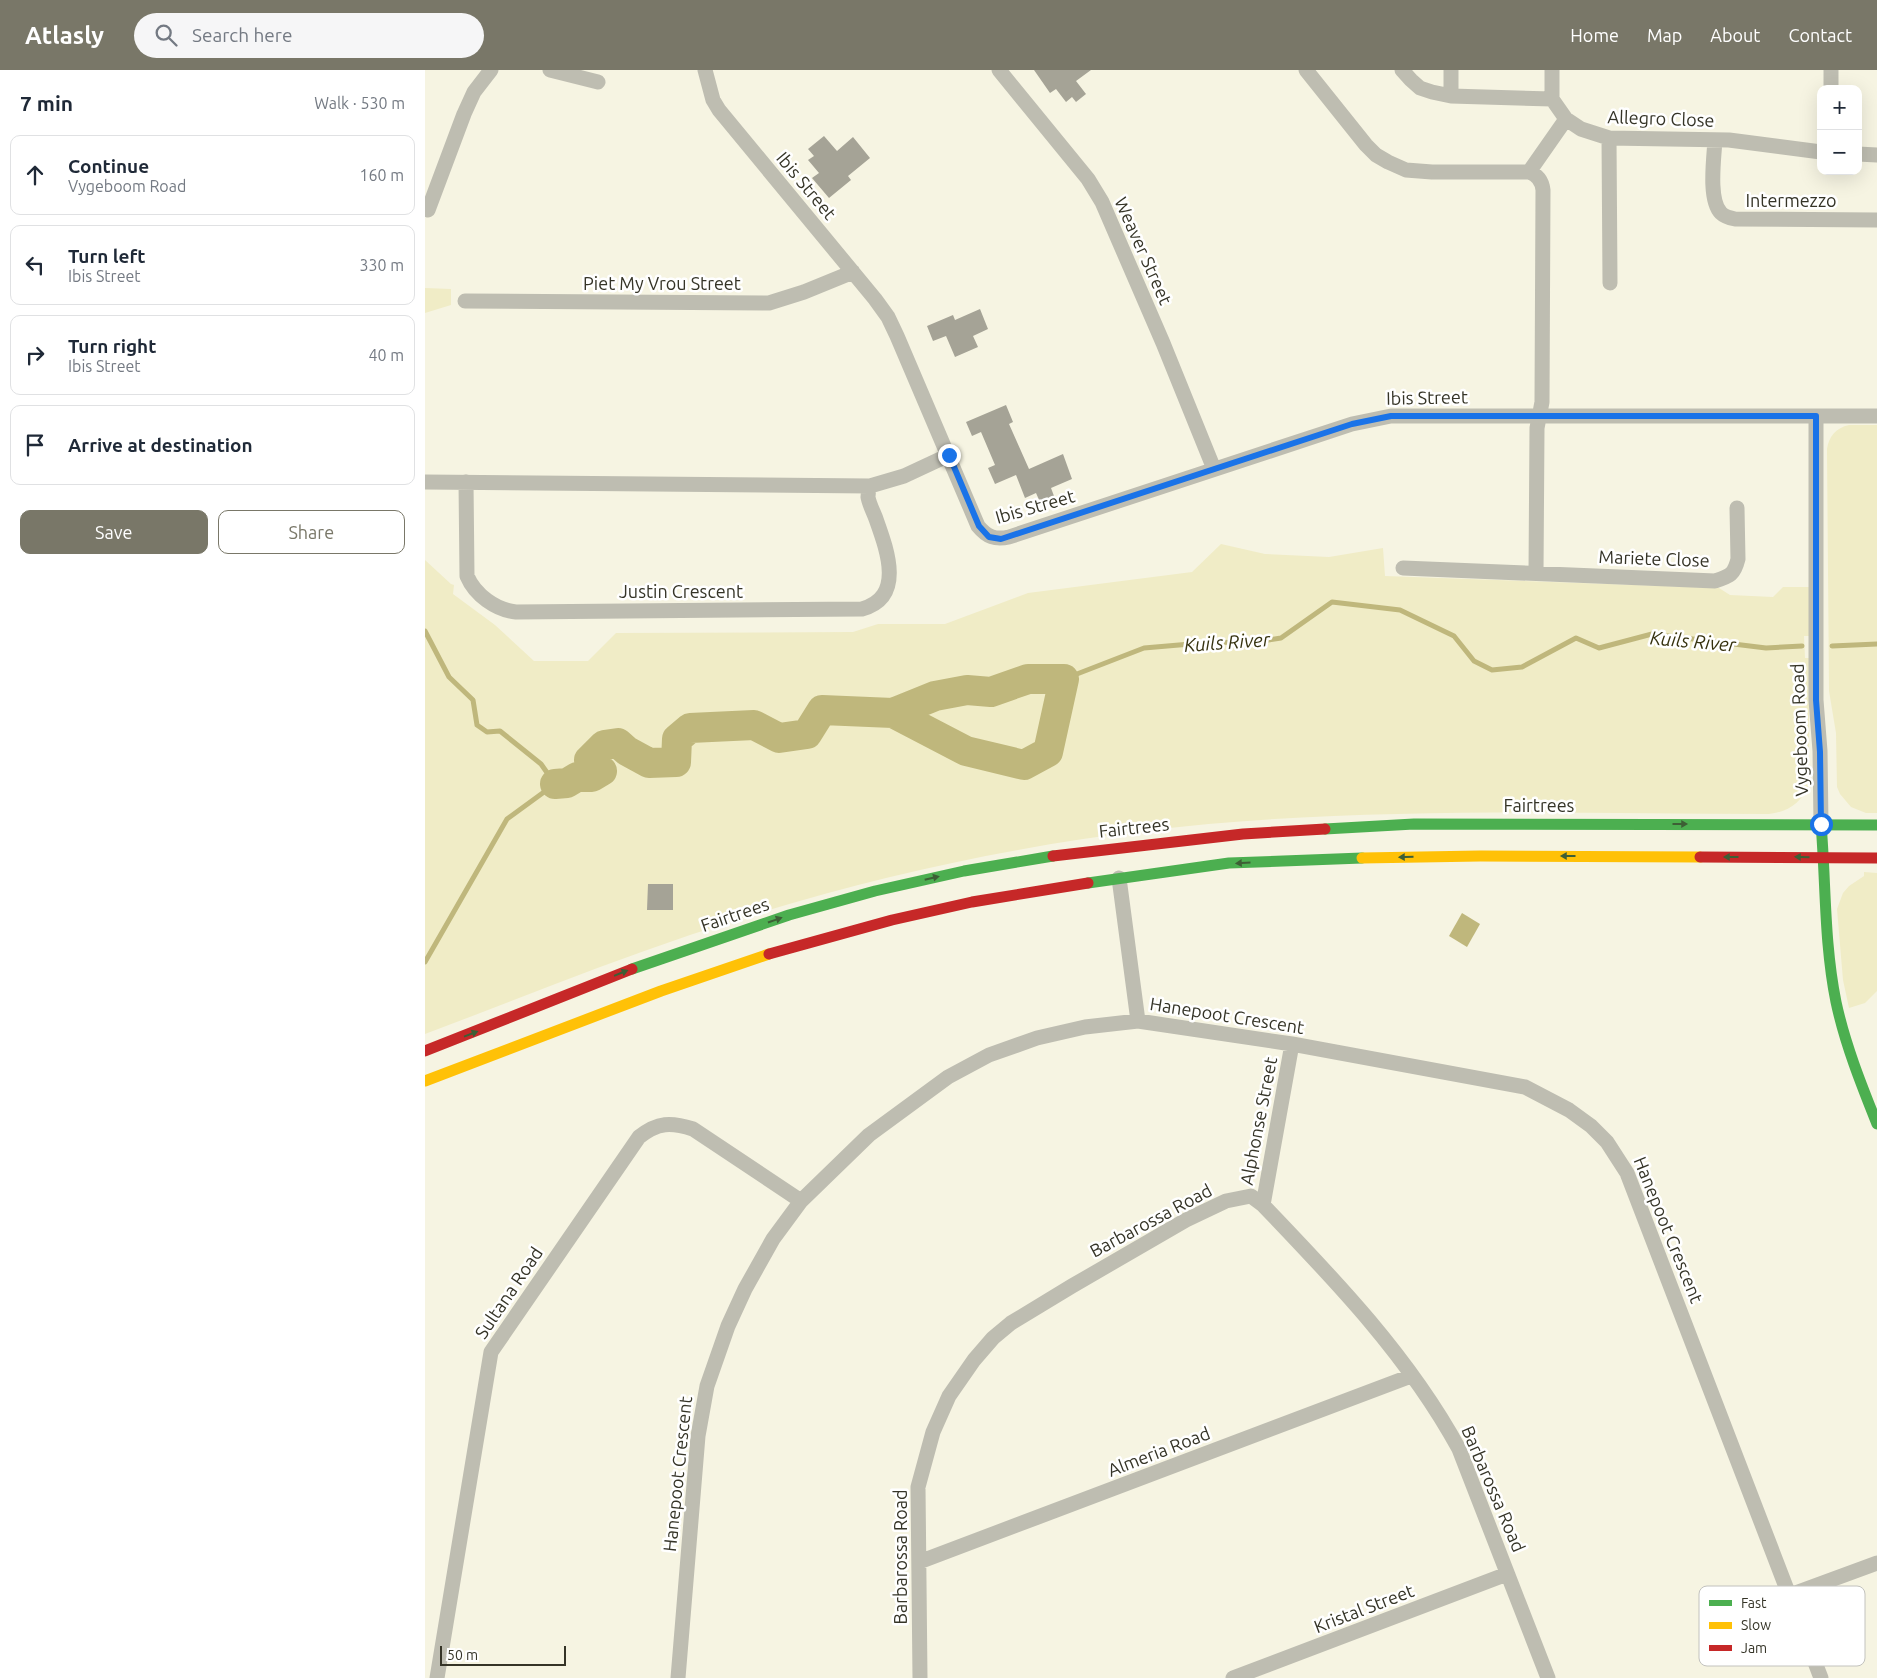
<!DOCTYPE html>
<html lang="en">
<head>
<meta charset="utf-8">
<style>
	:root { --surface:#fff; --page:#f6f6f7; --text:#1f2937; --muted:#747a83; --line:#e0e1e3; --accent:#797768 }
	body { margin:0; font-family:Ubuntu,sans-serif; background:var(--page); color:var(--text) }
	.controls { position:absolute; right:15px; top:15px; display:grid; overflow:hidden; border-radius:10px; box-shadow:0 5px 20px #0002 }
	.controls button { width:45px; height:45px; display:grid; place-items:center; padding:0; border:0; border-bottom:1px solid var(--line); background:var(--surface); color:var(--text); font:25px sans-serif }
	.scale { position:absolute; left:15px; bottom:12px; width:126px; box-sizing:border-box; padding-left:5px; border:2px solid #353427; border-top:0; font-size:14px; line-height:18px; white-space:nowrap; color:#353427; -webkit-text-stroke:4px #fff; paint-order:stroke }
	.stop { position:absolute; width:15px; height:15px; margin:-11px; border:4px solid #1a73e8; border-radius:50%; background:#fff }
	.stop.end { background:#1a73e8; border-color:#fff; box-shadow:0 1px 5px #0008 }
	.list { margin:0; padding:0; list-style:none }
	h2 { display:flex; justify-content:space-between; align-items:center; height:65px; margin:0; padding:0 20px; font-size:21px }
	h2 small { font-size:16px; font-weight:400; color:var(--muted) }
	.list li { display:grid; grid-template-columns:32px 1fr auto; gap:15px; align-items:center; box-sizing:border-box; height:80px; margin:0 10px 10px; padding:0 10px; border:1px solid var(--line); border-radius:10px }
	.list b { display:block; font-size:19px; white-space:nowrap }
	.list p { margin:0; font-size:16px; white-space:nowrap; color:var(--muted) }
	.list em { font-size:16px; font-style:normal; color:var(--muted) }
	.actions { display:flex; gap:10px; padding:15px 20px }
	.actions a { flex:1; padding:11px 0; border:1px solid var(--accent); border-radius:10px; text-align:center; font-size:18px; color:var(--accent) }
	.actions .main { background:var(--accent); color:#fff }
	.icon { flex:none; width:28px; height:28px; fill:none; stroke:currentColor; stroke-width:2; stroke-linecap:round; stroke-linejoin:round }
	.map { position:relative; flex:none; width:1452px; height:1608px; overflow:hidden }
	header { display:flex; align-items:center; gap:30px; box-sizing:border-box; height:70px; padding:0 25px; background:var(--accent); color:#fff }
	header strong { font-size:24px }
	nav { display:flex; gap:28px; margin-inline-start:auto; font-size:18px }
	.search { width:350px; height:45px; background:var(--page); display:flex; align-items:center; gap:12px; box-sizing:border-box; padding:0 18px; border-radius:28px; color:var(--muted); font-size:19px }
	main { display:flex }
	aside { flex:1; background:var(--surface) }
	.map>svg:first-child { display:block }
	.green { fill:#f0ecc6 }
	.water { fill:#bfb77c }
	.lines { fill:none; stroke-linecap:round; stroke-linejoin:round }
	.stream { stroke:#bfb77c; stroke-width:5 }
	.river { stroke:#bfb77c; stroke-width:30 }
	.building { fill:#a5a396 }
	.street { stroke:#bebdb1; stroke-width:15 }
	.fast { stroke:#4caf50; stroke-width:11 }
	.slow { stroke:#ffc107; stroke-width:11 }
	.jam { stroke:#c62828; stroke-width:11 }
	.oneway { fill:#3d5f35 }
	.route { stroke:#1a73e8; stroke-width:6 }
	.labels { text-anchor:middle; stroke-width:5; stroke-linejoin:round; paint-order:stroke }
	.street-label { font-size:18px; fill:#353427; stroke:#fff }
	.water-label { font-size:19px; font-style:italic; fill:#36320f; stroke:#fff }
	.key { fill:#fff; stroke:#c2c2be; stroke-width:1 }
	.key-label { font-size:14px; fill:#353427 }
</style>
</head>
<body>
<header>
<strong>Atlasly</strong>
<div class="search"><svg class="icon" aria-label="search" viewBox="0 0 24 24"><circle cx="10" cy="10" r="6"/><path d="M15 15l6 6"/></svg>Search here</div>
<nav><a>Home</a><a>Map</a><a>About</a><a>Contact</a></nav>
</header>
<main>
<aside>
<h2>7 min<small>Walk · 530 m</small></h2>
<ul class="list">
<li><svg class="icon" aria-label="ahead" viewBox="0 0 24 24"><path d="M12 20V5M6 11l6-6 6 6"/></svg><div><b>Continue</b><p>Vygeboom Road</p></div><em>160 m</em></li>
<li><svg class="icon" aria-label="left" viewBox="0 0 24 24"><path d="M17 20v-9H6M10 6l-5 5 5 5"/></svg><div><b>Turn left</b><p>Ibis Street</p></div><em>330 m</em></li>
<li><svg class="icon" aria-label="right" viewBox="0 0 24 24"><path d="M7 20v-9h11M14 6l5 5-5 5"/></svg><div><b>Turn right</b><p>Ibis Street</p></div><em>40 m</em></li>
<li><svg class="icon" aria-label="arrive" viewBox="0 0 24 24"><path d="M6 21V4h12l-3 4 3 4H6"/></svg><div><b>Arrive at destination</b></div></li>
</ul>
<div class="actions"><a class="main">Save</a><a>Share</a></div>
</aside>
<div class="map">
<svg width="1452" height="1608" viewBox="0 0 1452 1608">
	<rect width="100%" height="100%" fill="#f6f4e2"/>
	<path class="green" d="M 0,218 L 26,219 L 26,235 L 0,243 Z
		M 1424,355 L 1452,355 L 1452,743 L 1441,743 L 1426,737 L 1415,724 L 1412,717 L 1411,663 L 1404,621 L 1402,379 C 1404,366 1411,358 1424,355 Z
		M 796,474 L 840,484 L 904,487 L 958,478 L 960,506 L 1294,518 L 1305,525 L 1348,527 L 1358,517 L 1384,517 L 1384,566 L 1379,566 L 1380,588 L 1384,588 L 1384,715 C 1376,733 1363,742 1344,744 C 1091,743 842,733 593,780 C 482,800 372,829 265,865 C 176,895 88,931 0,964 L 0,490 L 26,514 L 29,515 L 28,524 L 70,555 L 109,591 L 163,591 L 191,563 L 428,562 L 453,554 L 520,554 L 603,523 L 767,502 Z
		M 1439,802 L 1452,803 L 1452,921 L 1440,933 L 1424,938 L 1418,910 L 1412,839 L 1418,823 L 1424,816 L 1439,806 Z"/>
	<path class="water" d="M 1037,843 L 1055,854 L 1042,877 L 1024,866 Z"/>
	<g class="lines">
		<path class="stream" d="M 0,561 L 24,607 L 48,630 L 52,655 L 62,662 L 75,661 L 116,694 L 130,714 L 82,749 L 0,892
			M 1407,576 L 1452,574
			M 639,609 L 719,578 L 789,572 L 823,573 L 856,568 L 907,532 L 975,540 L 1029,566 L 1049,591 L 1067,600 L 1097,597 L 1151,568 L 1174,578 L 1227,564 L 1341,578 L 1377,576"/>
		<path class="river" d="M 130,714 L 142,713 L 152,707 L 167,707 L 177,701 L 164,690 L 179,675 L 193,673 L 202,681 L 224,693 L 251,692 L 252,669 L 265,658 L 329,655 L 354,668 L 382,664 L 397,640 L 468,643 L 541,681 L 599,695 L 623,682 L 639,609 L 603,609 L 566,622 L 542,620 L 510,626 L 468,643"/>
	</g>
	<path class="building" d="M 609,0 L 666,0 L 651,11 L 661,24 L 651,32 L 647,27 L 641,32 L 631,19 L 625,23 Z
		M 399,66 L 412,81 L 428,67 L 445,88 L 423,106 L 426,110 L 404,128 L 387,108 L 394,103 L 383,90 L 389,86 L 383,79 Z
		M 555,239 L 563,259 L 548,266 L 553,277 L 530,287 L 521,266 L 508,271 L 502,256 L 528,245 L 530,250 Z
		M 581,335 L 588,352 L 584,354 L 604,399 L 638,384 L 647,409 L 626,418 L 629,426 L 615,432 L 611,423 L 600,428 L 591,405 L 570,414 L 563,398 L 570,395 L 556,362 L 547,366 L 541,352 Z
		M 223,814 L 248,814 L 248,840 L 222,840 Z"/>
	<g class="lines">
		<path class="street" d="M 125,0 L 173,12
			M 280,0 L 288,30 L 294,40 L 450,229 L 463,247 L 472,266 L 553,456 C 562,467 570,470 584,467 L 927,354 L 966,346 L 1452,346
			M 574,0 L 663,109 L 677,132 L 738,273 L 789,399
			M 881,0 L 941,75 L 951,85 L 963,92 L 981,100 L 1007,102 L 1104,102 C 1113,105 1117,111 1118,120 L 1117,332 L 1112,358 L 1111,503
			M 977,0 L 986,10 L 995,18 L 1007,22 L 1026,26 L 1127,29 L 1141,49 L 1156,59 L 1184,68 L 1304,70 L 1396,82
			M 1406,19 L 1406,0
			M 1026,26 L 1026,0
			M 1127,29 L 1127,0
			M 1184,68 L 1185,213
			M 1290,70 C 1289,88 1283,130 1296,143 C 1300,147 1305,148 1310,149 L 1452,150
			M 1433,84 L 1452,85
			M 1104,102 L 1141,49
			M 3,140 L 39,44 L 49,22 L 66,0
			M 40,231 L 344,233 L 379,222 L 428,202
			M 1391,346 L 1391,630 L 1395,681 L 1396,754
			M 0,412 L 445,416 L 479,406 L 524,385
			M 41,412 L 42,506 C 50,525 71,540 91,542 L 437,539 C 480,527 462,480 451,449 C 449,443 444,434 443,427 C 443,424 444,419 445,416
			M 978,498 L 1290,511 C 1305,506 1309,505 1313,489 L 1312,438
			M 694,808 L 713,951
			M 838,1135 L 867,974
			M 494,1492 L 986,1306
			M 1365,1525 L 1452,1493
			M 12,1608 L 66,1282 L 214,1067 C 233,1052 246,1052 268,1059 L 376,1131
			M 253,1608 L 273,1366 L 282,1316 L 303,1256 L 320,1219 L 348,1169 L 376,1131 L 444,1065 L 523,1007 L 564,985 L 612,968 L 660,957 L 713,951 L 867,974 L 1100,1017 L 1144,1040 L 1166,1056 L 1182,1072 L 1202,1103 L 1396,1608
			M 495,1608 L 493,1417 L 508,1362 L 524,1326 L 549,1290 L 568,1268 L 586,1253 L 647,1216 L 761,1150 L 801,1131 L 826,1126 L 838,1135 C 910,1210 984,1287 1034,1379 L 1123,1608
			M 808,1608 L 1082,1504"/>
		<path class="fast" d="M 1396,754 C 1401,813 1399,873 1411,932 C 1420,974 1436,1014 1452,1054
			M 900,759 L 989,754 L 1452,755
			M 663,813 L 804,793 L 937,788
			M 207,899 L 364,845 L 450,821 L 539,801 L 628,786"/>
		<path class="slow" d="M 937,788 L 1055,786 L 1275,787
			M 0,1011 L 236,921 L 344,884"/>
		<path class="jam" d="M 628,786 L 818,764 L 900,759
			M 1275,787 L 1452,788
			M 344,884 L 467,850 L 547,832 L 663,813
			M 0,981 L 207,899"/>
	</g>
	<defs><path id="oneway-solid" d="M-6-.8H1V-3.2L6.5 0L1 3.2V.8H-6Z" transform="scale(1.25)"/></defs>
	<g class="oneway">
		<use href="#oneway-solid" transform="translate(1255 754)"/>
		<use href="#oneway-solid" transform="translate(1143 786) rotate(-180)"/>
		<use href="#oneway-solid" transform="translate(981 787) rotate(179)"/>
		<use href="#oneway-solid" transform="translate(1306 787) rotate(-180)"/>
		<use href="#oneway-solid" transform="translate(1377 787) rotate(-179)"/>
		<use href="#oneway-solid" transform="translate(818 793) rotate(177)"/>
		<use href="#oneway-solid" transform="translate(507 808) rotate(-13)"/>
		<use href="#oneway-solid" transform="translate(350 850) rotate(-19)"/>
		<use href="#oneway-solid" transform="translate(196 903) rotate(-22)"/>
		<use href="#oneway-solid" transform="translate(46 964) rotate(-21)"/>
	</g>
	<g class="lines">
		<path class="route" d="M 524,385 L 554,456 L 564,467 L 576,469 L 927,354 L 966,346 L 1391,346 L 1391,630 L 1395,682 L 1396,754"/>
	</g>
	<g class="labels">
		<g class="street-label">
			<text transform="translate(1236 49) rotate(2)" y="6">Allegro Close</text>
			<text transform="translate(381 116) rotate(50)" y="6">Ibis Street</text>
			<text x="1366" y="137">Intermezzo</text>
			<text transform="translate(718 181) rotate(66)" y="6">Weaver Street</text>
			<text x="237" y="220">Piet My Vrou Street</text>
			<text transform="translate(1002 328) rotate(-1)" y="6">Ibis Street</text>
			<text transform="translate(610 437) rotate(-16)" y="6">Ibis Street</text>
			<text transform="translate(1229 489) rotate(2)" y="6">Mariete Close</text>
			<text x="256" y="528">Justin Crescent</text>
			<text transform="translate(1375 660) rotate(-92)" y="6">Vygeboom Road</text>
			<text x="1114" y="742">Fairtrees</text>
			<text transform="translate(709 758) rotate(-6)" y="6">Fairtrees</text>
			<text transform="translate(310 845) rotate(-19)" y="6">Fairtrees</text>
			<text transform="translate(802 946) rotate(9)" y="6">Hanepoot Crescent</text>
			<text transform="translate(834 1051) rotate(-79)" y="6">Alphonse Street</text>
			<text transform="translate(726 1151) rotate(-28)" y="6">Barbarossa Road</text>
			<text transform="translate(1243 1160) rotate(68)" y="6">Hanepoot Crescent</text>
			<text transform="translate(84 1223) rotate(-56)" y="6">Sultana Road</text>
			<text transform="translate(734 1382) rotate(-21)" y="6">Almeria Road</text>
			<text transform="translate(253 1404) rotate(-84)" y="6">Hanepoot Crescent</text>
			<text transform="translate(1068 1419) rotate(67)" y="6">Barbarossa Road</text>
			<text transform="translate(476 1487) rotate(-90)" y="6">Barbarossa Road</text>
			<text transform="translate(939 1539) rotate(-21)" y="6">Kristal Street</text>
		</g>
		<g class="water-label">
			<text transform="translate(1268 571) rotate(5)" y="7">Kuils River</text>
			<text transform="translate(802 572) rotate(-4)" y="7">Kuils River</text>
		</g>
	</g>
	<rect x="1274" y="1516" width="166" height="80" rx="8" class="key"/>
	<rect x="1284" y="1530" width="23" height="6" fill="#4caf50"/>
	<rect x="1284" y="1552" width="23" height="7" fill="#ffc107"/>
	<rect x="1284" y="1575" width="23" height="6" fill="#c62828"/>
	<g class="key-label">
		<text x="1316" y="1538">Fast</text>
		<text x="1316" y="1560">Slow</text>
		<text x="1316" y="1583">Jam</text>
	</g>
</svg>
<div class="controls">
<button>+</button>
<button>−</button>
</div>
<div class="scale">50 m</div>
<div class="stop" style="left:1396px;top:754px"></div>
<div class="stop end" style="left:524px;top:385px"></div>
</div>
</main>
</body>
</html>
